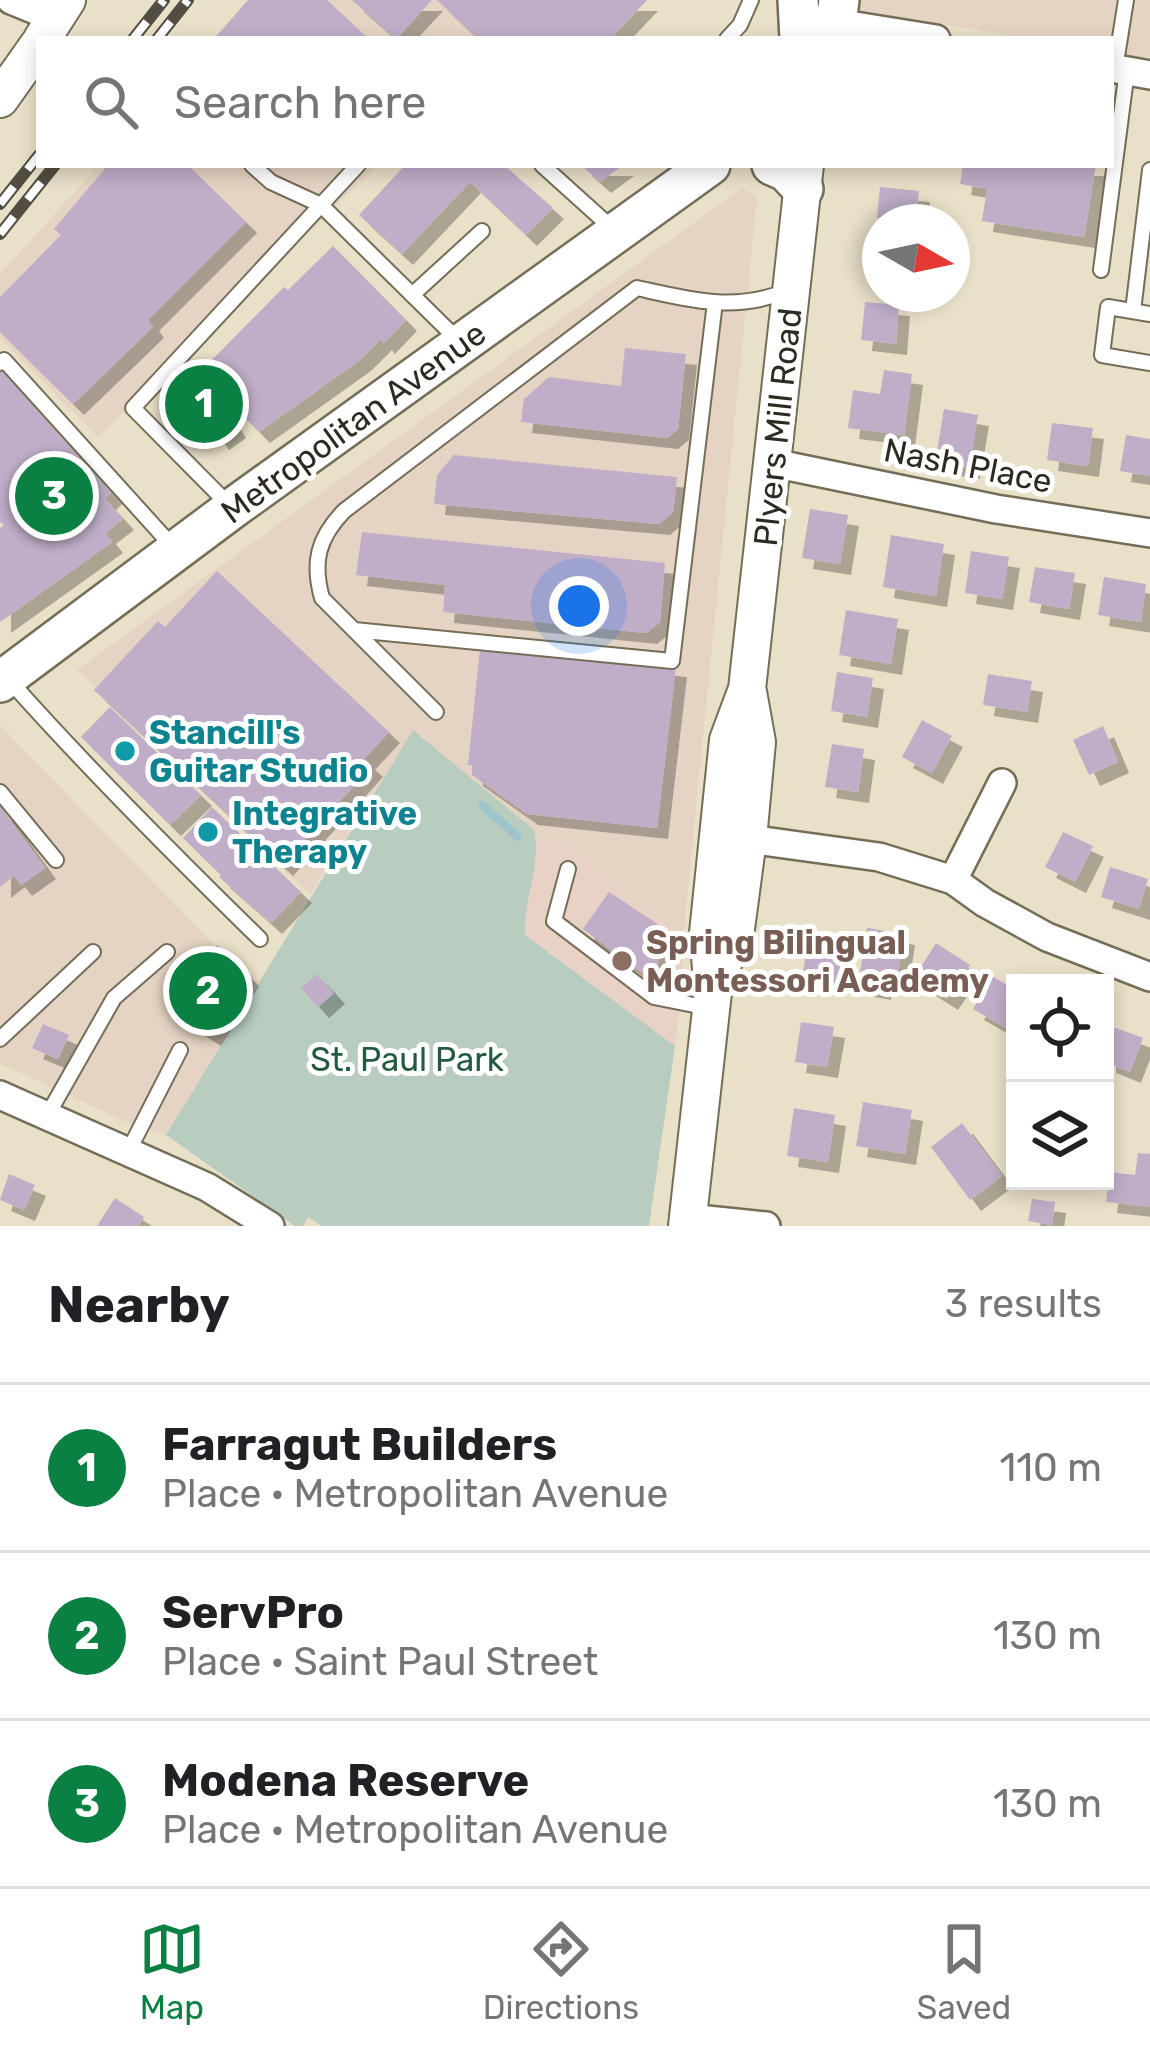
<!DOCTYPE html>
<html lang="en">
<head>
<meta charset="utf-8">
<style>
	:root { --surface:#fff; --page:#f6f6f6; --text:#202124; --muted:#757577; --line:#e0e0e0; --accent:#0b8043 }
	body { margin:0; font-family:Rubik,sans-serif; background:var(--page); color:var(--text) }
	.controls { position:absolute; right:36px; bottom:36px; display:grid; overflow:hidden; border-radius:0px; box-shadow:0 6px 18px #0003 }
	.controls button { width:108px; height:108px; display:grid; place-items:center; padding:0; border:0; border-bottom:3px solid var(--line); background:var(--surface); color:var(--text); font:60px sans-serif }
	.compass { position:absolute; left:862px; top:204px; width:108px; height:108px; border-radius:50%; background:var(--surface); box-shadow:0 6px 18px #0003; rotate:99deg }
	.you { position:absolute; left:579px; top:606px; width:42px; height:42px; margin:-30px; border:9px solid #fff; border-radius:50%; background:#1a73e8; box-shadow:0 0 0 18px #1a73e833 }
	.badge { display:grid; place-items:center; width:78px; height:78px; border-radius:50%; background:var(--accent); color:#fff; font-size:39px; font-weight:700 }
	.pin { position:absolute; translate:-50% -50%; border:6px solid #fff; box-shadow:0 3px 12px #0006 }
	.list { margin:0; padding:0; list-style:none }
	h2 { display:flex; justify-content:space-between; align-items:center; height:156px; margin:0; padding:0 48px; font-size:51px }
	h2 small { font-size:39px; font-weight:400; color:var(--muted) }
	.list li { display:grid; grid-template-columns:78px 1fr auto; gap:36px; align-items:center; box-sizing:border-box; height:168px; padding:0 48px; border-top:3px solid var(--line) }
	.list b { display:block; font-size:45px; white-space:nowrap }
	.list p { margin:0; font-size:39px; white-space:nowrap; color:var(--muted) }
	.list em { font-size:39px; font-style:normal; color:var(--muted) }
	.icon { flex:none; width:66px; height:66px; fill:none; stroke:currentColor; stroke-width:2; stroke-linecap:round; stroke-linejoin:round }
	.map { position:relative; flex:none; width:1150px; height:1226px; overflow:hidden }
	.search { position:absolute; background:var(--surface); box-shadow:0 6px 18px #0003; left:36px; right:36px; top:36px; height:132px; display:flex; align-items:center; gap:30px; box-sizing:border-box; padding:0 42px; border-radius:0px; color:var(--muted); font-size:45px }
	.sheet { height:660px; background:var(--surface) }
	nav { display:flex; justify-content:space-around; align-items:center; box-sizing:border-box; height:168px; border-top:3px solid var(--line); background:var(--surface); font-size:33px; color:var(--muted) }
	nav a { display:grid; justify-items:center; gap:6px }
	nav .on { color:var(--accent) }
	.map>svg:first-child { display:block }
	.industrial { fill:#e5d4c3 }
	.education { fill:#e8d2c6 }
	.green { fill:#b8ccc0 }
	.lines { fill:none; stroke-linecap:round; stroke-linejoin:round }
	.stream { stroke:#9ec5cb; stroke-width:8 }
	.building { fill:#c0aec9; filter:url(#shadow) }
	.service-casing { stroke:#746d57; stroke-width:18 }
	.minor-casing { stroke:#746d57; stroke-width:32 }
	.tertiary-casing { stroke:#746d57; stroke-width:40 }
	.secondary-casing { stroke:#746d57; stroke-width:44 }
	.service { stroke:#fff; stroke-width:14 }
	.minor { stroke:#fff; stroke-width:27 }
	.tertiary { stroke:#fff; stroke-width:36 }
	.secondary { stroke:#fff; stroke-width:39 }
	.rail-casing { stroke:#524d42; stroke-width:12 }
	.rail { stroke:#fff; stroke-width:8; stroke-dasharray:22; stroke-linecap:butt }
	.culture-dot { fill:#0f9aa8; stroke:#fff; stroke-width:4.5 }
	.education-dot { fill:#8d6e63; stroke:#fff; stroke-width:4.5 }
	.labels { text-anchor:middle; stroke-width:10; stroke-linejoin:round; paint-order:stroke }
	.street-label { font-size:33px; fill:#2d2a21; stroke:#fff }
	.culture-label { font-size:33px; font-weight:bold; fill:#0d838f; stroke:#fff; text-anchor:start }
	.education-label { font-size:33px; font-weight:bold; fill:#785e54; stroke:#fff; text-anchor:start }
	.park-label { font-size:33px; fill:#245a40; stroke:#fff }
</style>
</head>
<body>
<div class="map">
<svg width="1150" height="1226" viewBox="0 0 1150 1226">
	<defs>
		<filter id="shadow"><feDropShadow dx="11" dy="11" stdDeviation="0" flood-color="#0004"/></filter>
	</defs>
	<rect width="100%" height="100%" fill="#e9e0c8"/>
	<path class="industrial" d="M 248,0 L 548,0 L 508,39 L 213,39 Z
		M 853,0 L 1150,0 L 1150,59 L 1111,52 L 1111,39 L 1031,39 L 852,9 Z
		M 99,165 L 378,165 L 98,437 L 0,338 L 0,274 Z
		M 742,188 L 757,196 L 683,938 L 553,836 L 537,842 L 534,830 L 413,731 L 310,895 L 77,670 Z
		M 0,725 L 216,947 L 259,981 L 166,1135 L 127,1122 L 0,1064 Z"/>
	<path class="education" d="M 553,836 L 683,938 L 683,984 L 675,1046 L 525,935 L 524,917 L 537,842 Z"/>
	<path class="green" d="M 413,730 L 534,830 C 542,863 523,900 525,935 L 675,1046 L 649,1226 L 322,1226 L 308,1217 L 303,1226 L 295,1226 L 166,1135 Z"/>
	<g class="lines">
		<path class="stream" d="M 482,805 L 518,837"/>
	</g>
	<path class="building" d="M 248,0 L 327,0 L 369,39 L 214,39 Z
		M 352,0 L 432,0 L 396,39 Z
		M 437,0 L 647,0 L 610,39 L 478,39 Z
		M 108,165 L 188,165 L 246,222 L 148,320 L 153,327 L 73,404 L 0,332 L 0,297 L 61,235 L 54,229 Z
		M 405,165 L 504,165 L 553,208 L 526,235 L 470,182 L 402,254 L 359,215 Z
		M 581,165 L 623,165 L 600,182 Z
		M 963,165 L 1096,165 L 1084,237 L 982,221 L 987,189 L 960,184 Z
		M 880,187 L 919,191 L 916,222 L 877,218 Z
		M 871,242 L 880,243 L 880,282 L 867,281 Z
		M 333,246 L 406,320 L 384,343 L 381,339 L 360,360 L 259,432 L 200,372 L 284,287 L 288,290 Z
		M 865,302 L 899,305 L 896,344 L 861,340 Z
		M 625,348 L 686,354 L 678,429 L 667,438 L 521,422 L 524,399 L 549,377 L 621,386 Z
		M 0,369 L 111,493 L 105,499 L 123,519 L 105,533 L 112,542 L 0,622 L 0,528 L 4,525 L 0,522 Z
		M 884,370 L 912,374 L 904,435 L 848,428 L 853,390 L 880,394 Z
		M 205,379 L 235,427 L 218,439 L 208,424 L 195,434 L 178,410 L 194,398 L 188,391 Z
		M 944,409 L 978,415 L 969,468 L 935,463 Z
		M 1052,423 L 1093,428 L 1088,466 L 1047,460 Z
		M 1126,435 L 1150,439 L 1150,476 L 1120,471 Z
		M 454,455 L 677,477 L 673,512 L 659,524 L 434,504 L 437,475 Z
		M 810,509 L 848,515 L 840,564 L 802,558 Z
		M 362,532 L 665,563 L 660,622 L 646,633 L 443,612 L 445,585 L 356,575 Z
		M 891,535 L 944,544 L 936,596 L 883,587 Z
		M 971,551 L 1009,557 L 1002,599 L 965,593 Z
		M 1035,567 L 1075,573 L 1069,609 L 1029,602 Z
		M 217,571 L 389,732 L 364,759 L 372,766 L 282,865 L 94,690 L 158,621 L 165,627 Z
		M 1104,577 L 1146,584 L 1141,622 L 1098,615 Z
		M 846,610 L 898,619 L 891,664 L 839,655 Z
		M 480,648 L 676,666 L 657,828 L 527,814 L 472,775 L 472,765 L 468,765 Z
		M 837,672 L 873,678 L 867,717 L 831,711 Z
		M 988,674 L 1032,681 L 1027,712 L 983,705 Z
		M 110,707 L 201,795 L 170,825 L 81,737 Z
		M 922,720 L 952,736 L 932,773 L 902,757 Z
		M 1103,726 L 1118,762 L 1089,775 L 1073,740 Z
		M 832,744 L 864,749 L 858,792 L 825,787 Z
		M 0,806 L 45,868 L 21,885 L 14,876 L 0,887 Z
		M 212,807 L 301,892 L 271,923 L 219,877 L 221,875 L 183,838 Z
		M 1063,832 L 1093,846 L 1075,882 L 1045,867 Z
		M 1110,867 L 1148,879 L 1139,909 L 1101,897 Z
		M 609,892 L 662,927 L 656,983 L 583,929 Z
		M 867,928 L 904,934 L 897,980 L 881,977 L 880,989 L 858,985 Z
		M 809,933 L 845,938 L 838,979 L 803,973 Z
		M 936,943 L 970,965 L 947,999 L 914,978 Z
		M 217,945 L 248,975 L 210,1035 L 165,1007 Z
		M 317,974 L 334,993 L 318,1007 L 301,988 Z
		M 992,976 L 1015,990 L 1015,1013 L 1006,1028 L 973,1009 Z
		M 801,1022 L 834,1027 L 827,1067 L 795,1062 Z
		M 43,1024 L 69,1035 L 58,1059 L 32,1048 Z
		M 1105,1024 L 1143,1038 L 1130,1072 L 1105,1062 Z
		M 863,1102 L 912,1110 L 905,1154 L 856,1146 Z
		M 794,1108 L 835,1115 L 828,1162 L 787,1156 Z
		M 962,1123 L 1002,1176 L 970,1200 L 931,1147 Z
		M 1138,1153 L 1150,1154 L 1150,1207 L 1106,1202 L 1110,1172 L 1135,1175 Z
		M 9,1174 L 35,1185 L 24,1210 L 0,1200 Z
		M 115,1198 L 144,1217 L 138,1226 L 97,1226 Z
		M 1032,1199 L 1055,1202 L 1052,1225 L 1028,1221 Z"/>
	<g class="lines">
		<g class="service-casing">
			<path id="service" d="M 727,39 L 740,25 L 751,0
				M 1115,69 L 1126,0
				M 252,165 L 271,182 L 321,205 L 458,340
				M 542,165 L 614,230
				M 1101,270 L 1127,70
				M 412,295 L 482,231
				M 1133,311 L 1150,170
				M 1150,314 L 1108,307 L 1102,355 L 1150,363
				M 0,363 L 4,360 L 173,547
				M 229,505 L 133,408 L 358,165
				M 354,630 L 672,661 L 715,302
				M 10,681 C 90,771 174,855 260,939
				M 436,712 L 322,598 C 312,562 318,538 344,511 L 637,288 C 691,300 734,312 787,291
				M 0,792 L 56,860
				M 568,869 L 554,921 L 654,997 L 709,1008
				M 0,1039 L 93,952
				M 47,1116 L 114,998 L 167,952
				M 128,1152 L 180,1050"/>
		</g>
		<g class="minor-casing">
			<path id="minor" d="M 11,0 L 55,18
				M 818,20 L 936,39
				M 1111,68 L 1150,75
				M 773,463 L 996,509 L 1150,533
				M 734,837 L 879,857 L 953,880 L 985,903 L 1047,937 L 1150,977
				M 953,880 L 1002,783
				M 0,1095 L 207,1187 L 270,1226
				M 688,1218 L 766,1226"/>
		</g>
		<g class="tertiary-casing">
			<path id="tertiary" d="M 42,39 L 67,0
				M 0,99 L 39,44
				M 714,984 L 735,936 L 748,839 L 757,742 L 748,692
				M 687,1226 L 713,992 L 708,933 L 728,740 L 747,689 L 805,165"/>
		</g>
		<g class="secondary-casing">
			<path id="secondary" d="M 798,0 L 800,39
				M 828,39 L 836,23 L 839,0
				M 772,165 L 786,171 L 803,189
				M 0,682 L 233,508 L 710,165"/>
		</g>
		<use href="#service" class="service"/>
		<use href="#minor" class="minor"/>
		<use href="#tertiary" class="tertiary"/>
		<use href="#secondary" class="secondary"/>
		<g class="rail-casing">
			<path id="rail" d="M 133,39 L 164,0
				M 157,39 L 188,0
				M 0,204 L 39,155
				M 0,234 L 55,165"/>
		</g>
		<use href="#rail" class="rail"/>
	</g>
	<g class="culture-dot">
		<circle cx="125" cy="751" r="12"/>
		<circle cx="208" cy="832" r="12"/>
	</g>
	<circle class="education-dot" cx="622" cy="961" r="12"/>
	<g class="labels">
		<g class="street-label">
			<text transform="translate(353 422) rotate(-36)" y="12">Metropolitan Avenue</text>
			<text transform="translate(777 427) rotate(-84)" y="12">Plyers Mill Road</text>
			<text transform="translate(968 465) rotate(11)" y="12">Nash Place</text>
		</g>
		<g class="culture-label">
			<text x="149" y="744">Stancill's<tspan x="149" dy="38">Guitar Studio</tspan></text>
			<text x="232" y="825">Integrative<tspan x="232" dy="38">Therapy</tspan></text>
		</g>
		<g class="education-label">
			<text x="646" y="954">Spring Bilingual<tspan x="646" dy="38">Montessori Academy</tspan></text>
		</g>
		<g class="park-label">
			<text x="407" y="1071">St. Paul Park</text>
		</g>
	</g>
</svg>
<div class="controls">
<button><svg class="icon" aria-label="locate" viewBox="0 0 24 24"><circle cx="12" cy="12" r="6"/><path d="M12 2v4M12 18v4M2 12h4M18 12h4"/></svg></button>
<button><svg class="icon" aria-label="layers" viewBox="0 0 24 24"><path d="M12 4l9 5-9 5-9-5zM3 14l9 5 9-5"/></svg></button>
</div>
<svg class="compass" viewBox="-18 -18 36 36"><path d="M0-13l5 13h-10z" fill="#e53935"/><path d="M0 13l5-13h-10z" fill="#757577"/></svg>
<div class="you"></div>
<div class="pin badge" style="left:204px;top:404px">1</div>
<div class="pin badge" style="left:208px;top:991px">2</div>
<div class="pin badge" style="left:54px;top:496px">3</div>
<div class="search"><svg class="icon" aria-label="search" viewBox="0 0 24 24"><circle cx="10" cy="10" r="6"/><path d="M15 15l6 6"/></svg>Search here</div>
</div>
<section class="sheet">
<h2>Nearby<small>3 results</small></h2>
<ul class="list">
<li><span class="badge">1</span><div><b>Farragut Builders</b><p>Place · Metropolitan Avenue</p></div><em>110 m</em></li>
<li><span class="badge">2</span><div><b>ServPro</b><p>Place · Saint Paul Street</p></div><em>130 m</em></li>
<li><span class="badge">3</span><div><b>Modena Reserve</b><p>Place · Metropolitan Avenue</p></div><em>130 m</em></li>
</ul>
</section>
<nav>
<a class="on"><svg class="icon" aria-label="map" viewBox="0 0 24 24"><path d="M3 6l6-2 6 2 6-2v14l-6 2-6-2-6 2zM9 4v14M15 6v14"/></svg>Map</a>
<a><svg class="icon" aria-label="directions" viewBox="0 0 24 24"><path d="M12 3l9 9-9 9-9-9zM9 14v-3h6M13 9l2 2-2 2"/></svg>Directions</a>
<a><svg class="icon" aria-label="saved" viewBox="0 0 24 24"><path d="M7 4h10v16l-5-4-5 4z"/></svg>Saved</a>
</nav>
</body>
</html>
